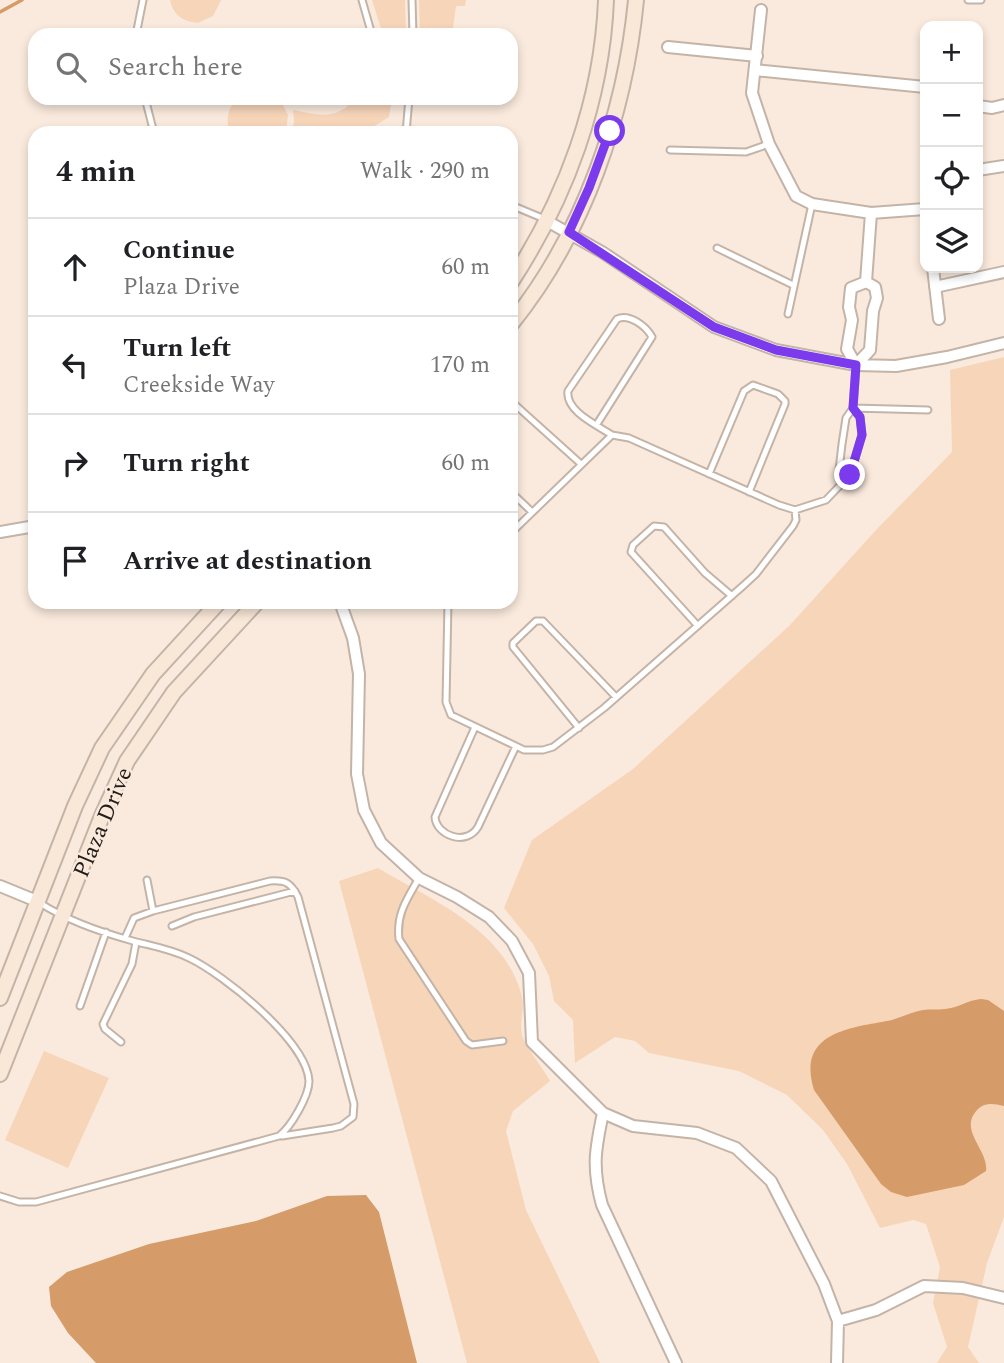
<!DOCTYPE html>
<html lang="en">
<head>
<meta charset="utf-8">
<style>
	:root { --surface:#fff; --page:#f6f6f6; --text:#202124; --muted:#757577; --line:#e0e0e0 }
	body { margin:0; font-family:Spectral,serif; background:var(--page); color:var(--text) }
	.controls { position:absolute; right:21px; top:21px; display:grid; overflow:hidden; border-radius:14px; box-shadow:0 4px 10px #0003 }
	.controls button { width:63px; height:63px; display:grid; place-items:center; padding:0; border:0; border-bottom:2px solid var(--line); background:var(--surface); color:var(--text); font:35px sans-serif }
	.stop { position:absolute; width:21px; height:21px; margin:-16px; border:5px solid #7c3aed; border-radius:50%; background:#fff }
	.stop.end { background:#7c3aed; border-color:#fff; box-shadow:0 2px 7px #0008 }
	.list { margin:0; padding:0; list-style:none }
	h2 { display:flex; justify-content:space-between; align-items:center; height:91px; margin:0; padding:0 28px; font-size:30px }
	h2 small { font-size:23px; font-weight:400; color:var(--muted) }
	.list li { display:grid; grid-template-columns:46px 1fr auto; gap:21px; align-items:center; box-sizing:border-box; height:98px; padding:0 28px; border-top:2px solid var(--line) }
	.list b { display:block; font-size:26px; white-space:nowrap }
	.list p { margin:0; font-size:23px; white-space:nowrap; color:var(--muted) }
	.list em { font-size:23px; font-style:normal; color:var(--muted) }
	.icon { flex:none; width:38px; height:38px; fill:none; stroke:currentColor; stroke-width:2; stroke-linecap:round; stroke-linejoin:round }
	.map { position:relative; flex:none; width:1004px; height:1363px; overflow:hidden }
	.search { position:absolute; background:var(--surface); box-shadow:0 4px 10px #0003; left:28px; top:28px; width:490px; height:77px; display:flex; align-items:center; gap:18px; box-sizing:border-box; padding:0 24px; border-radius:21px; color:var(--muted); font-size:26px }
	.panel { position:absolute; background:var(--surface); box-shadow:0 4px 10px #0003; left:28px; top:126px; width:490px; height:483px; border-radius:21px }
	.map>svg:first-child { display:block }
	.green { fill:#f7d5b9 }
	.water { fill:#d59b68 }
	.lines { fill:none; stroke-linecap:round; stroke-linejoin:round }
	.stream { stroke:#d59b68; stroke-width:3.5 }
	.lane-casing { stroke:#c4b4a8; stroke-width:9 }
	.street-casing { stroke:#c4b4a8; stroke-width:14 }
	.secondary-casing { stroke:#c4b4a8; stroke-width:18 }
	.lane { stroke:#fff; stroke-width:5 }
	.street { stroke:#fff; stroke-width:10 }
	.secondary { stroke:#f9e7d7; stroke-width:14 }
	.route { stroke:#7c3aed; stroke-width:9 }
	.labels { text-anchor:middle; stroke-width:5; stroke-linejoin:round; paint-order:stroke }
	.street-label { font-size:23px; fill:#231d18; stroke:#faeadd }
</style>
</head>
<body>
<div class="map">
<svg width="1004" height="1363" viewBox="0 0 1004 1363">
	<rect width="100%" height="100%" fill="#faeadd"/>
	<path class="green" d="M 170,0 L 221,0 L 213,16 L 198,23 C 183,22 173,15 170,0 Z
		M 372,0 L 405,0 L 406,35 L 383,35 Z
		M 419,0 L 466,0 L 465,6 L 456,6 L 452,35 L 420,35 Z
		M 237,98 L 279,98 L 288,115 L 286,133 L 230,133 C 225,120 228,109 237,98 Z
		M 356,98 L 392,98 L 389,117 L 363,133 L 290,133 L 294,123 L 293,110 C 320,115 336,121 356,98 Z
		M 1004,357 L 1004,1217 L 987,1263 L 968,1347 L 979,1363 L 937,1363 L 947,1347 L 933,1303 L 940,1267 L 926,1224 L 913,1220 L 880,1228 L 847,1164 L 823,1130 L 787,1095 L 739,1071 L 649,1053 L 635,1041 L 615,1037 L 575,1063 L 573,1020 L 554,1001 L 549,976 L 533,944 L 504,908 L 532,840 L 633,769 L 790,625 L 876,530 L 952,452 L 950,370 Z
		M 378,868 C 433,901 505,929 522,997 C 525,1009 519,1022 522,1035 C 524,1044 544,1070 550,1081 L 513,1111 L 506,1131 L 526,1210 L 600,1363 L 467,1363 L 339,881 Z
		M 44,1051 L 109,1078 L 68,1168 L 5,1140 Z"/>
	<path class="water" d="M 981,999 L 988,1000 L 1004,1011 L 1004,1106 C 994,1104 986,1102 978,1109 C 957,1130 989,1150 986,1171 L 964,1185 L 907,1197 L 891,1192 L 881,1184 L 814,1090 C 796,1031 852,1028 892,1020 C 902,1017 912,1012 923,1010 C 930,1009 938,1010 945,1009 C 958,1008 968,1000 981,999 Z
		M 366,1195 L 379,1212 L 417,1363 L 96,1363 L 68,1333 L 51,1306 L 49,1287 L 67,1272 L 149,1244 L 256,1221 L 327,1196 Z"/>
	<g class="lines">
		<path class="stream" d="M 0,12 L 22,0"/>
		<g class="lane-casing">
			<path id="lane" d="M 362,0 L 372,35
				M 412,0 L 413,35
				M 968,0 L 981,0
				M 136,35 L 143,0
				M 145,98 L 154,133
				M 406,133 L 409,98
				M 670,150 L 746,152 L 769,144
				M 511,205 L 547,220
				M 717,248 L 793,285
				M 788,314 L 812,204
				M 511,401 L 581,464
				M 853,408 L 928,410
				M 597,424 L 652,337 C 646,326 629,313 617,319 L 568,391 C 565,411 597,425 612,435
				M 709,474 L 744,391 L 753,385 L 778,394 L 785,401 L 785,404 L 749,492
				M 842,482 L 839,470 L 842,444 L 846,418 L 853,408 L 856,366
				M 511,492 L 532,512
				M 511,533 L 612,435 L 629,438 L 779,505 L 795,510 L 826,500 L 850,475 L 862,435 L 860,417 L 853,408
				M 448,602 L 446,702 L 451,715 L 524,750 L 543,750 L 553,747 L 604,708 L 744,585 L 756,574 L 793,526 L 796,520 L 795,510
				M 698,626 L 631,552 L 633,545 L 654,526 L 664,527 L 705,573 L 732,596
				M 475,727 L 435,817 C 436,835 466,847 478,827 L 516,746
				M 579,728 L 513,647 L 513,643 L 536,621 L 543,621 L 616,697
				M 419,878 C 407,899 396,914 399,939 L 466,1041 L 472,1045 L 503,1041
				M 147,880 L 153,911
				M 172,926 L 194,917 L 295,891
				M 125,938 L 134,918 L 153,911 L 270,881 C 286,880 291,883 298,897 L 354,1104 L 353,1117 L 341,1126 L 333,1128 L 282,1136
				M 80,1006 L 106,932
				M 121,1042 L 105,1029 L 103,1024 L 132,964 L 136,942
				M 0,1196 L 19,1202 L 36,1202 L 279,1136 C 291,1127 309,1096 309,1081 C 307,1041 223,974 189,958 C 171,949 152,946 133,941 C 100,932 68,921 40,903"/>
		</g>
		<g class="street-casing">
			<path id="street" d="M 761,10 L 752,93 L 769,144 L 796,196 L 812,204 L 871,213 L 925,209
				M 668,47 L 757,56
				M 755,70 L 925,87
				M 978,106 L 992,108 L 1004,105
				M 978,170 L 1004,166
				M 547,221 L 602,252 L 714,327 L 776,350 L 856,365 L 896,366 L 947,357 L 1004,343
				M 933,268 L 939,319
				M 866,282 L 875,287 L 877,298 L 873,311 L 870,350 L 856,365 L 847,349 L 852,320 L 849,307 L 851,288 Z
				M 866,282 L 871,213
				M 935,287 L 1004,272
				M 0,532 L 35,526
				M 340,602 L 353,638 L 359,674 L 357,774 L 364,810 L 381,843 L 419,878 L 457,897 L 489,917 L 512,941 L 529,973 L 532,1042 L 603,1113 L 633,1126 L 697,1133 L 736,1148 L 771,1181 L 824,1284 L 838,1321 L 837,1363
				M 0,886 L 39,902
				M 603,1113 C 595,1150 592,1168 602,1205 L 676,1363
				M 838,1321 L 876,1310 L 924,1286 L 963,1288 L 1004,1298"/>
		</g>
		<g class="secondary-casing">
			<path id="secondary" d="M 511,282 C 566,198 602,101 606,0
				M 511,324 C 584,234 625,114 636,0
				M 0,998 L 75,806 L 102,748 L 153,674 L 219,602
				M 0,1074 L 102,816 L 127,761 L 174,692 L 257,602"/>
		</g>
		<use href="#lane" class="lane"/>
		<use href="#street" class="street"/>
		<use href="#secondary" class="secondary"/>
	</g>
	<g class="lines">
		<path class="route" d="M 610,131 L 589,188 L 569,232 L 714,327 L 776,350 L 856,365 L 853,408 L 860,417 L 862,435 L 850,475"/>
	</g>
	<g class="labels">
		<g class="street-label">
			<text transform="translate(102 822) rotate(-67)" y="8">Plaza Drive</text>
		</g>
	</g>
</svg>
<div class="controls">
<button>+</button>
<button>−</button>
<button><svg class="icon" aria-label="locate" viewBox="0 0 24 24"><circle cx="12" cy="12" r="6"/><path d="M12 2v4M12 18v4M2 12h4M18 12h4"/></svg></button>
<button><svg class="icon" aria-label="layers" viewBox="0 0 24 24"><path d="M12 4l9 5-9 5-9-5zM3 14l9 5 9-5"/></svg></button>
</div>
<div class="stop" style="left:610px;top:131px"></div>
<div class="stop end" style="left:850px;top:475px"></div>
<div class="search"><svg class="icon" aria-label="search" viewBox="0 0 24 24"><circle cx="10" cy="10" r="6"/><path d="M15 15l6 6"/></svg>Search here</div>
<section class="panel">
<h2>4 min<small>Walk · 290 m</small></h2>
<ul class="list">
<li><svg class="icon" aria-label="ahead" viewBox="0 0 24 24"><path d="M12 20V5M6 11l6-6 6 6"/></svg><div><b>Continue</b><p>Plaza Drive</p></div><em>60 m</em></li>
<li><svg class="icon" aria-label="left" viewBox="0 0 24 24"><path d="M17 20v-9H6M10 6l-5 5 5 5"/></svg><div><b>Turn left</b><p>Creekside Way</p></div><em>170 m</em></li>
<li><svg class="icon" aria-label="right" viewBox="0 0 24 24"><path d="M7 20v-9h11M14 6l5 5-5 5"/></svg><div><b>Turn right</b></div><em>60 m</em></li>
<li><svg class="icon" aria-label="arrive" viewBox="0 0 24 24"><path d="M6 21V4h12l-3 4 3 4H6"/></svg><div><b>Arrive at destination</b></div></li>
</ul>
</section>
</div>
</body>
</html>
